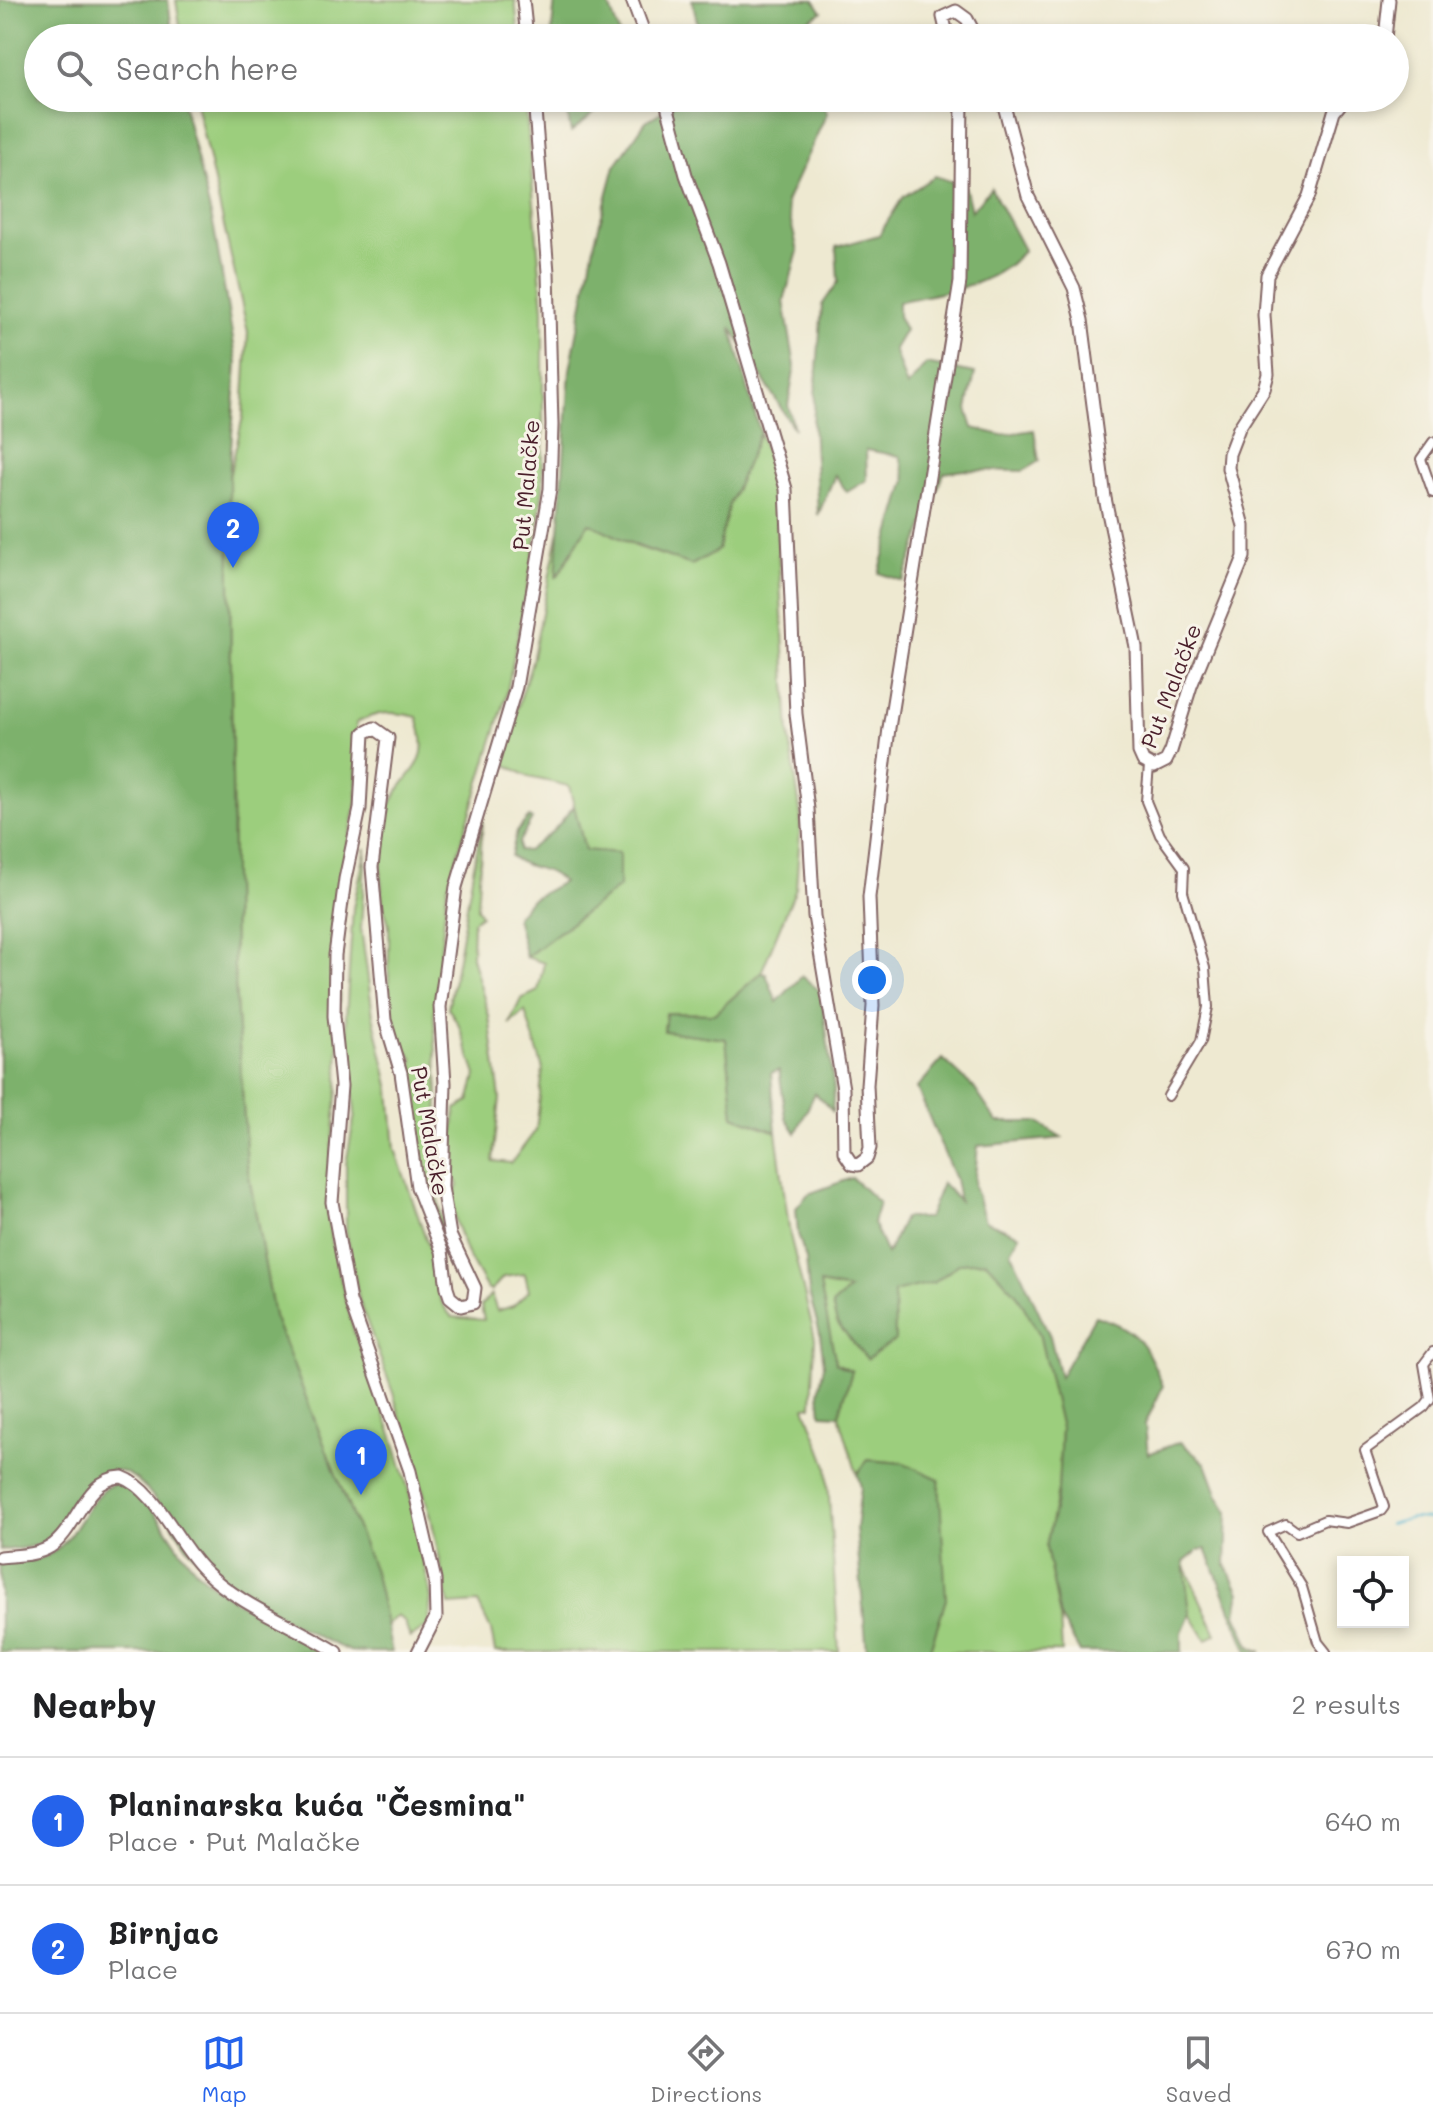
<!DOCTYPE html>
<html lang="en">
<head>
<meta charset="utf-8">
<style>
	:root { --surface:#fff; --page:#f6f6f6; --text:#202124; --muted:#757577; --line:#e0e0e0; --accent:#2563eb }
	body { margin:0; font-family:Mali,sans-serif; background:var(--page); color:var(--text) }
	.controls { position:absolute; right:24px; bottom:24px; display:grid; overflow:hidden; border-radius:0px; box-shadow:0 4px 12px #0003 }
	.controls button { width:72px; height:72px; display:grid; place-items:center; padding:0; border:0; border-bottom:2px solid var(--line); background:var(--surface); color:var(--text); font:40px sans-serif }
	.you { position:absolute; left:872px; top:980px; width:28px; height:28px; margin:-20px; border:6px solid #fff; border-radius:50%; background:#1a73e8; box-shadow:0 0 0 12px #1a73e833 }
	.badge { display:grid; place-items:center; width:52px; height:52px; border-radius:50%; background:var(--accent); color:#fff; font-size:26px; font-weight:700 }
	.pin { position:absolute; translate:-50% -66px; filter:drop-shadow(0 2px 4px #0008) }
	.pin::after { content:''; position:absolute; top:42px; width:28px; height:24px; background:inherit; clip-path:polygon(0 0,100% 0,50% 100%) }
	.list { margin:0; padding:0; list-style:none }
	h2 { display:flex; justify-content:space-between; align-items:center; height:104px; margin:0; padding:0 32px; font-size:34px }
	h2 small { font-size:26px; font-weight:400; color:var(--muted) }
	.list li { display:grid; grid-template-columns:52px 1fr auto; gap:24px; align-items:center; box-sizing:border-box; height:128px; padding:0 32px; border-top:2px solid var(--line) }
	.list b { display:block; font-size:30px; white-space:nowrap }
	.list p { margin:0; font-size:26px; white-space:nowrap; color:var(--muted) }
	.list em { font-size:26px; font-style:normal; color:var(--muted) }
	.icon { flex:none; width:44px; height:44px; fill:none; stroke:currentColor; stroke-width:2; stroke-linecap:round; stroke-linejoin:round }
	.map { position:relative; flex:none; width:1433px; height:1652px; overflow:hidden }
	.search { position:absolute; background:var(--surface); box-shadow:0 4px 12px #0003; left:24px; right:24px; top:24px; height:88px; display:flex; align-items:center; gap:20px; box-sizing:border-box; padding:0 28px; border-radius:44px; color:var(--muted); font-size:30px }
	.sheet { height:360px; background:var(--surface) }
	nav { display:flex; justify-content:space-around; align-items:center; box-sizing:border-box; height:112px; border-top:2px solid var(--line); background:var(--surface); font-size:22px; color:var(--muted) }
	nav a { display:grid; justify-items:center; gap:4px }
	nav .on { color:var(--accent) }
	.map>svg:first-child { display:block }
	.green { fill:#9cce7d; stroke:#737654; stroke-width:2 }
	.forest { fill:#7db16c; stroke:#64684c; stroke-width:2 }
	.lines { fill:none; stroke-linecap:round; stroke-linejoin:round }
	.stream { stroke:#51b3cf; stroke-width:2 }
	.street-casing { stroke:#836665; stroke-width:12 }
	.secondary-casing { stroke:#836665; stroke-width:15 }
	.street { stroke:#fff; stroke-width:8 }
	.secondary { stroke:#fff; stroke-width:11 }
	.labels { text-anchor:middle; stroke-width:6; stroke-linejoin:round; paint-order:stroke }
	.street-label { font-size:22px; fill:#4a1f2b; stroke:#f7f3e8 }
</style>
</head>
<body>
<div class="map">
<svg width="1433" height="1652" viewBox="0 0 1433 1652">
	<rect width="100%" height="100%" fill="#f7f3e8"/>
	<filter id="ink" filterUnits="userSpaceOnUse"><feTurbulence type="fractalNoise" baseFrequency=".0125" numOctaves="2"/><feDisplacementMap in="SourceGraphic" scale="16" xChannelSelector="R" yChannelSelector="G"/><feConvolveMatrix kernelMatrix="1 2 1 2 8 2 1 2 1" color-interpolation-filters="sRGB"/></filter>
	<filter id="wash" filterUnits="userSpaceOnUse"><feTurbulence type="fractalNoise" baseFrequency=".006" numOctaves="4" result="noise"/><feDisplacementMap in="SourceGraphic" scale="32" xChannelSelector="R" yChannelSelector="G"/><feGaussianBlur stdDeviation="1.8" result="paint"/><feColorMatrix in="noise" values="0 0 0 0 0 0 0 0 0 0 0 0 0 0 0 0 0 1.4 0 .05"/><feComposite in="paint" operator="in"/></filter>
	<g filter="url(#wash)">
		<rect width="100%" height="100%" fill="#eee9d1"/>
		<path class="green" d="M 176,0 L 515,0 L 519,38 L 182,38 Z
			M 195,98 L 525,98 L 543,309 L 543,489 L 533,558 L 506,697 L 447,889 L 434,1016 L 438,1093 L 436,1184 L 444,1238 C 419,1182 408,1118 413,1058 C 381,1027 390,968 389,927 C 389,919 384,912 383,904 C 380,880 380,826 390,805 C 409,766 434,767 417,717 C 392,711 378,711 356,723 L 357,803 L 341,874 L 338,1087 L 327,1203 L 331,1240 L 354,1332 L 394,1440 L 410,1495 L 431,1598 L 428,1626 L 410,1638 L 404,1621 L 397,1616 L 386,1625 L 375,1574 L 274,1316 L 247,1165 L 234,969 L 229,478 L 243,416 L 248,332 Z
			M 760,432 L 774,482 L 789,733 L 801,817 L 796,888 L 761,973 L 714,1014 L 666,1013 L 664,1031 L 726,1039 L 734,1116 L 776,1132 L 790,1235 L 815,1338 L 812,1406 L 805,1407 L 827,1466 L 839,1652 L 495,1652 L 491,1630 L 478,1603 L 449,1605 L 431,1517 L 393,1393 L 359,1300 L 346,1231 L 346,1164 L 355,1114 L 346,1017 L 353,908 L 366,848 L 361,928 L 373,1015 L 390,1090 L 395,1149 L 435,1265 C 435,1285 438,1302 452,1317 L 484,1320 L 481,1306 L 491,1294 L 497,1311 L 513,1306 L 529,1291 L 525,1274 L 503,1277 L 491,1291 L 487,1289 L 466,1252 L 456,1223 L 452,1198 L 458,1185 L 450,1165 L 456,1109 L 469,1102 L 476,1075 L 458,1023 L 448,1008 C 462,945 469,883 483,820 L 477,908 L 481,915 L 473,921 L 472,957 L 489,1016 L 500,1098 L 493,1161 L 511,1163 L 536,1130 L 543,1069 L 525,1011 L 509,1024 L 521,999 L 538,991 L 544,963 L 526,957 L 619,887 L 585,850 L 569,786 L 529,777 L 501,762 L 532,661 L 560,525 L 558,576 L 589,522 L 635,546 L 692,565 L 718,550 L 729,505 Z
			M 986,1261 L 1016,1293 L 1039,1333 L 1061,1428 L 1058,1491 L 1046,1547 L 1060,1617 L 1062,1652 L 929,1652 L 946,1599 L 904,1463 L 868,1460 L 857,1474 L 839,1415 L 852,1371 L 836,1363 L 819,1284 L 849,1290 L 832,1305 L 837,1323 L 867,1358 L 895,1340 L 893,1292 L 935,1282 L 960,1263 Z
			M 1183,1562 L 1216,1634 L 1206,1640 L 1190,1614 Z"/>
		<path class="forest" d="M 0,0 L 168,0 L 173,38 L 38,38 L 38,98 L 182,98 L 214,228 L 237,363 L 229,478 L 234,969 L 247,1165 L 274,1316 L 375,1574 L 392,1652 C 380,1652 361,1652 350,1651 C 315,1638 217,1583 194,1556 C 174,1533 149,1475 118,1471 C 85,1466 71,1524 47,1540 C 35,1548 15,1549 0,1550 Z
			M 555,0 L 607,0 L 621,38 L 551,38 Z
			M 692,0 L 814,0 L 822,12 L 791,31 L 794,38 L 701,38 Z
			M 564,98 L 613,98 L 571,132 Z
			M 685,98 L 820,98 L 827,113 L 786,202 L 798,251 L 784,301 L 795,366 L 788,405 L 794,429 L 731,327 L 760,432 L 729,505 L 718,550 L 691,565 L 635,545 L 589,523 L 556,578 L 570,370 L 595,241 L 615,166 L 646,121 Z
			M 935,176 L 965,186 L 971,211 L 991,188 L 1024,250 C 993,288 944,291 898,302 L 898,316 L 905,330 L 894,349 L 907,387 L 926,364 L 975,373 L 967,409 L 973,428 L 1001,435 L 1034,430 L 1039,461 L 1023,471 L 964,470 L 944,473 L 903,581 L 879,573 L 906,480 L 900,456 L 866,450 L 867,480 L 847,492 L 835,475 L 818,515 L 813,423 L 822,305 L 838,282 L 836,247 L 879,235 L 903,197 Z
			M 574,806 L 585,850 L 619,853 L 619,887 L 526,957 L 516,917 L 530,900 L 563,882 C 547,865 528,871 511,856 L 517,831 L 529,817 L 532,819 L 519,842 L 519,850 L 527,851 L 554,830 Z
			M 761,973 L 766,974 L 777,1002 L 802,976 L 821,992 L 834,1089 L 832,1111 L 815,1093 L 796,1133 L 786,1118 L 779,1070 L 771,1073 L 776,1132 L 734,1116 L 726,1039 L 664,1031 L 666,1013 L 714,1014 Z
			M 943,1059 L 974,1088 L 997,1122 L 1037,1122 L 1063,1138 L 978,1146 L 974,1186 L 985,1221 L 1020,1235 L 1011,1251 L 1050,1336 L 1060,1377 L 1095,1316 C 1139,1329 1146,1346 1163,1386 L 1145,1424 L 1148,1454 L 1180,1442 L 1206,1464 L 1218,1496 L 1228,1512 L 1226,1565 L 1240,1592 L 1236,1614 L 1251,1647 L 1262,1652 L 1248,1652 L 1206,1549 L 1199,1550 L 1184,1562 L 1190,1614 L 1182,1632 L 1182,1652 L 1080,1652 L 1060,1617 L 1046,1547 L 1058,1491 L 1061,1428 L 1039,1333 L 1016,1293 L 986,1261 L 960,1263 L 935,1282 L 894,1292 L 895,1340 L 867,1359 L 837,1323 L 832,1305 L 849,1290 L 820,1284 L 836,1363 L 852,1371 L 839,1415 L 821,1414 L 819,1392 L 824,1365 L 820,1334 L 809,1293 L 806,1259 L 798,1234 L 796,1208 L 808,1194 L 852,1178 L 879,1203 L 873,1223 L 887,1254 L 904,1218 L 928,1218 L 942,1183 L 959,1201 L 955,1179 L 917,1088 Z
			M 868,1460 L 904,1463 L 939,1479 L 946,1599 L 929,1652 L 867,1652 L 856,1528 L 861,1487 L 857,1474 Z
			M 117,1482 C 158,1497 173,1551 204,1578 C 240,1609 287,1629 327,1652 L 0,1652 L 0,1563 C 13,1561 32,1562 44,1557 C 79,1543 83,1494 117,1482 Z"/>
		<g class="lines">
			<path class="stream" d="M 1389,1524 L 1412,1518 L 1433,1519"/>
		</g>
	</g>
	<g filter="url(#ink)">
		<g class="lines">
			<g class="street-casing">
				<path id="street" d="M 1433,442 L 1421,459 L 1433,493
					M 1149,766 L 1146,801 L 1160,835 L 1184,868 L 1183,892 L 1205,968 L 1208,1007 L 1201,1041 L 1168,1096
					M 1326,1652 L 1318,1642 L 1302,1587 L 1268,1532 L 1286,1524 L 1297,1532 L 1325,1520 L 1347,1523 L 1381,1511 L 1384,1507 L 1365,1450 L 1424,1407 L 1430,1399 L 1424,1364 L 1433,1352"/>
			</g>
			<g class="secondary-casing">
				<path id="secondary" d="M 523,0 L 527,38
					M 632,0 L 646,38
					M 948,38 L 943,17 L 956,11 L 967,19 L 977,38
					M 1385,38 L 1389,0
					M 665,98 L 686,175 L 719,263 L 786,489 L 796,714 L 808,809 L 814,916 L 843,1089 L 844,1152 L 852,1164 L 858,1165 L 867,1158 L 870,1148 L 867,1085 L 873,1006 L 869,897 L 889,728 L 960,282 L 962,98
					M 1002,98 L 1028,196 L 1074,288 L 1082,320 L 1105,498 L 1136,647 L 1139,752 L 1143,761 L 1154,767 L 1166,761 L 1171,751 L 1191,686 L 1244,557 L 1244,526 L 1228,468 L 1229,454 L 1239,428 L 1264,389 L 1268,374 L 1264,315 L 1267,275 L 1309,196 L 1334,112 L 1345,98
					M 0,1557 C 17,1555 35,1556 50,1547 C 78,1529 84,1478 122,1477 C 156,1489 178,1545 204,1570 C 240,1606 294,1625 337,1652
					M 418,1652 L 436,1617 L 435,1580 L 410,1471 L 350,1301 L 332,1202 L 341,1086 L 334,1016 L 335,955 L 345,879 L 360,809 L 364,733 L 374,728 L 388,738 L 372,867 L 385,1020 L 401,1073 L 417,1187 L 442,1251 L 447,1288 L 450,1297 L 461,1306 L 473,1303 L 475,1288 L 450,1235 L 442,1187 L 445,1083 L 440,1007 L 456,887 L 516,687 L 550,489 L 552,425 L 548,272 L 534,98"/>
			</g>
			<use href="#street" class="street"/>
			<use href="#secondary" class="secondary"/>
		</g>
	</g>
	<g class="labels">
		<g class="street-label">
			<text transform="translate(526 485) rotate(-85)" y="8">Put Malačke</text>
			<text transform="translate(1171 686) rotate(-69)" y="8">Put Malačke</text>
			<text transform="translate(430 1131) rotate(80)" y="8">Put Malačke</text>
		</g>
	</g>
</svg>
<div class="controls">
<button><svg class="icon" aria-label="locate" viewBox="0 0 24 24"><circle cx="12" cy="12" r="6"/><path d="M12 2v4M12 18v4M2 12h4M18 12h4"/></svg></button>
</div>
<div class="you"></div>
<div class="pin badge" style="left:361px;top:1495px">1</div>
<div class="pin badge" style="left:233px;top:568px">2</div>
<div class="search"><svg class="icon" aria-label="search" viewBox="0 0 24 24"><circle cx="10" cy="10" r="6"/><path d="M15 15l6 6"/></svg>Search here</div>
</div>
<section class="sheet">
<h2>Nearby<small>2 results</small></h2>
<ul class="list">
<li><span class="badge">1</span><div><b>Planinarska kuća &quot;Česmina&quot;</b><p>Place · Put Malačke</p></div><em>640 m</em></li>
<li><span class="badge">2</span><div><b>Birnjac</b><p>Place</p></div><em>670 m</em></li>
</ul>
</section>
<nav>
<a class="on"><svg class="icon" aria-label="map" viewBox="0 0 24 24"><path d="M3 6l6-2 6 2 6-2v14l-6 2-6-2-6 2zM9 4v14M15 6v14"/></svg>Map</a>
<a><svg class="icon" aria-label="directions" viewBox="0 0 24 24"><path d="M12 3l9 9-9 9-9-9zM9 14v-3h6M13 9l2 2-2 2"/></svg>Directions</a>
<a><svg class="icon" aria-label="saved" viewBox="0 0 24 24"><path d="M7 4h10v16l-5-4-5 4z"/></svg>Saved</a>
</nav>
</body>
</html>
